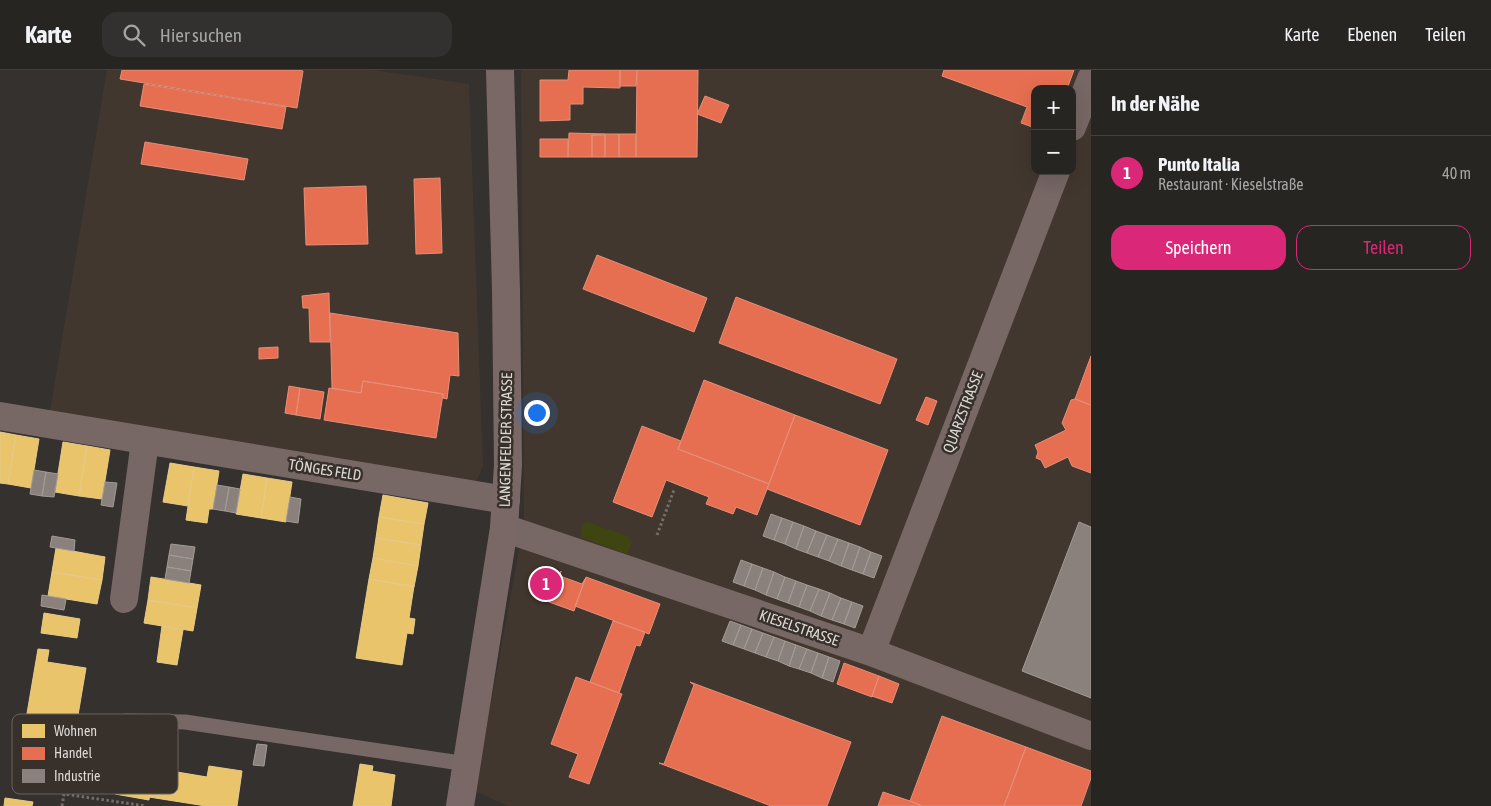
<!DOCTYPE html>
<html lang="de">
<head>
<meta charset="utf-8">
<style>
	:root { --surface:#272522; --page:#33312f; --text:#f1f3f6; --muted:#a4a5a5; --line:#434240; --accent:#db2777 }
	body { margin:0; font-family:"Asap Condensed",sans-serif; background:var(--page); color:var(--text) }
	.controls { position:absolute; right:15px; top:15px; display:grid; overflow:hidden; border-radius:10px; box-shadow:0 5px 20px #0002 }
	.controls button { width:45px; height:45px; display:grid; place-items:center; padding:0; border:0; border-bottom:1px solid var(--line); background:var(--surface); color:var(--text); font:25px sans-serif }
	.you { position:absolute; left:536px; top:342px; width:18px; height:18px; margin:-12px; border:4px solid #fff; border-radius:50%; background:#1a73e8; box-shadow:0 0 0 8px #1a73e833 }
	.badge { display:grid; place-items:center; width:32px; height:32px; border-radius:50%; background:var(--accent); color:#fff; font-size:16px; font-weight:700 }
	.pin { position:absolute; translate:-50% -50%; border:2px solid #fff; box-shadow:0 1px 5px #0006 }
	.list { margin:0; padding:0; list-style:none }
	h2 { display:flex; justify-content:space-between; align-items:center; height:65px; margin:0; padding:0 20px; font-size:21px }
	h2 small { font-size:16px; font-weight:400; color:var(--muted) }
	.list li { display:grid; grid-template-columns:32px 1fr auto; gap:15px; align-items:center; box-sizing:border-box; height:75px; padding:0 20px; border-top:1px solid var(--line) }
	.list b { display:block; font-size:19px; white-space:nowrap }
	.list p { margin:0; font-size:16px; white-space:nowrap; color:var(--muted) }
	.list em { font-size:16px; font-style:normal; color:var(--muted) }
	.actions { display:flex; gap:10px; padding:15px 20px }
	.actions a { flex:1; padding:11px 0; border:1px solid var(--accent); border-radius:15px; text-align:center; font-size:18px; color:var(--accent) }
	.actions .main { background:var(--accent); color:#fff }
	.icon { flex:none; width:28px; height:28px; fill:none; stroke:currentColor; stroke-width:2; stroke-linecap:round; stroke-linejoin:round }
	.map { position:relative; flex:none; width:1091px; height:736px; overflow:hidden }
	header { display:flex; align-items:center; gap:30px; box-sizing:border-box; height:70px; padding:0 25px; background:var(--surface); border-bottom:1px solid var(--line) }
	header strong { font-size:24px }
	nav { display:flex; gap:28px; margin-inline-start:auto; font-size:18px }
	.search { width:350px; height:45px; background:var(--page); display:flex; align-items:center; gap:12px; box-sizing:border-box; padding:0 18px; border-radius:15px; color:var(--muted); font-size:19px }
	main { display:flex }
	aside { flex:1; background:var(--surface) }
	.map>svg:first-child { display:block }
	.built { fill:#42372e; fill-rule:evenodd }
	.green { fill:#3f4511 }
	.homes { fill:#e9c46a; stroke:#e6ca8a }
	.shops { fill:#e76f51; stroke:#e48f79 }
	.industry { fill:#8a817c; stroke:#a39b97 }
	.lines { fill:none; stroke-linecap:round; stroke-linejoin:round }
	.path { stroke:#766c6a; stroke-width:3; stroke-dasharray:2.5 2.5; stroke-linecap:butt }
	.lane { stroke:#776765; stroke-width:15 }
	.street { stroke:#776765; stroke-width:28 }
	.secondary { stroke:#7a6867; stroke-width:28 }
	.labels { text-anchor:middle; stroke-width:5; stroke-linejoin:round; paint-order:stroke }
	.street-label { font-size:15px; fill:#ded9d6; stroke:#37302b }
	.key { fill:#37302b; stroke:#69635e; stroke-width:1 }
	.key-label { font-size:14px; fill:#ded9d6 }
</style>
</head>
<body>
<header>
<strong>Karte</strong>
<div class="search"><svg class="icon" aria-label="search" viewBox="0 0 24 24"><circle cx="10" cy="10" r="6"/><path d="M15 15l6 6"/></svg>Hier suchen</div>
<nav><a>Karte</a><a>Ebenen</a><a>Teilen</a></nav>
</header>
<main>
<div class="map">
<svg width="1091" height="736" viewBox="0 0 1091 736">
	<rect width="100%" height="100%" fill="#34312e"/>
	<path class="built" d="M 107,0 L 373,0 L 469,14 L 483,396 L 476,412 L 49,347 Z
		M 521,0 L 1091,0 L 1091,736 L 508,736 L 475,721 L 524,452 ZM 1035,19 L 1072,19 L 1072,101 L 1035,101 Z"/>
	<path class="green" d="M 587,452 L 627,466 L 632,472 L 627,484 L 581,467 L 581,461 L 584,453 Z"/>
	<path class="homes" d="M 0,362 L 16,365 L 8,414 L 0,413 Z
		M 16,365 L 39,369 L 31,418 L 8,414 Z
		M 63,372 L 87,376 L 79,426 L 55,422 Z
		M 87,376 L 110,380 L 102,429 L 79,426 Z
		M 170,393 L 194,397 L 188,436 L 163,432 Z
		M 194,397 L 219,401 L 213,439 L 209,439 L 207,453 L 186,450 Z
		M 243,404 L 267,408 L 261,448 L 236,444 Z
		M 267,408 L 292,412 L 286,452 L 261,448 Z
		M 383,425 L 428,433 L 424,454 L 379,447 Z
		M 379,447 L 424,454 L 421,475 L 376,468 Z
		M 376,468 L 421,475 L 418,496 L 373,488 Z
		M 56,478 L 105,487 L 102,510 L 52,502 Z
		M 373,488 L 418,496 L 414,517 L 369,509 Z
		M 52,502 L 102,510 L 97,534 L 48,526 Z
		M 151,507 L 201,515 L 197,538 L 148,530 Z
		M 369,509 L 414,516 L 409,548 L 415,549 L 413,564 L 407,563 L 402,595 L 356,588 Z
		M 148,530 L 197,538 L 193,561 L 144,553 Z
		M 44,543 L 80,549 L 77,568 L 41,563 Z
		M 162,556 L 183,560 L 177,595 L 157,592 Z
		M 38,579 L 49,580 L 47,592 L 86,598 L 66,716 L 16,708 Z
		M 120,693 L 153,698 L 149,730 L 115,724 Z
		M 360,694 L 373,696 L 372,701 L 395,705 L 391,736 L 353,736 Z
		M 209,696 L 242,701 L 237,736 L 206,736 L 149,727 L 153,698 L 207,707 Z
		M 5,728 L 33,732 L 32,736 L 4,736 Z"/>
	<path class="shops" d="M 122,0 L 299,0 L 303,1 L 297,38 L 120,9 Z
		M 569,0 L 620,0 L 620,18 L 583,17 L 583,34 L 570,34 L 570,50 L 540,51 L 540,10 L 568,10 Z
		M 620,0 L 637,0 L 636,16 L 620,16 Z
		M 637,0 L 698,0 L 697,87 L 636,87 Z
		M 944,0 L 1074,0 L 1067,19 L 1035,19 L 1035,58 L 1021,53 L 1027,37 L 942,6 Z
		M 144,14 L 286,37 L 282,59 L 140,36 Z
		M 705,26 L 729,35 L 721,53 L 697,44 Z
		M 569,63 L 605,64 L 592,65 L 592,87 L 568,87 Z
		M 605,64 L 619,64 L 619,87 L 605,87 Z
		M 619,64 L 636,64 L 636,87 L 619,87 Z
		M 592,65 L 605,65 L 605,87 L 592,87 Z
		M 540,69 L 568,69 L 568,87 L 540,87 Z
		M 145,72 L 248,89 L 244,110 L 141,94 Z
		M 440,108 L 442,183 L 416,184 L 414,109 Z
		M 366,116 L 368,174 L 306,175 L 304,118 Z
		M 597,185 L 707,228 L 694,262 L 583,219 Z
		M 329,223 L 330,272 L 310,272 L 309,238 L 303,238 L 302,226 Z
		M 736,227 L 897,289 L 880,334 L 719,273 Z
		M 330,243 L 458,263 L 459,306 L 450,305 L 447,329 L 443,328 L 443,324 L 363,311 L 361,323 L 332,318 Z
		M 278,277 L 278,288 L 259,289 L 259,278 Z
		M 1091,286 L 1091,335 L 1075,329 Z
		M 704,310 L 795,345 L 769,414 L 678,379 Z
		M 363,311 L 443,324 L 436,368 L 324,350 L 329,318 L 361,323 Z
		M 289,316 L 300,318 L 296,345 L 285,343 Z
		M 300,318 L 324,322 L 320,349 L 296,345 Z
		M 926,327 L 937,331 L 928,355 L 916,350 Z
		M 1075,329 L 1091,335 L 1091,403 L 1072,396 L 1068,387 L 1045,398 L 1041,390 L 1036,388 L 1038,382 L 1035,375 L 1066,360 L 1062,353 L 1071,330 Z
		M 795,345 L 888,380 L 860,455 L 767,419 Z
		M 642,356 L 681,371 L 678,379 L 769,414 L 757,445 L 736,437 L 733,444 L 706,434 L 709,427 L 666,410 L 652,447 L 613,432 Z
		M 542,497 L 560,503 L 550,531 L 531,524 Z
		M 561,501 L 560,506 L 582,514 L 585,509 L 574,541 L 549,532 Z
		M 586,507 L 660,534 L 649,564 L 575,536 Z
		M 613,551 L 645,562 L 640,576 L 636,575 L 619,623 L 590,612 Z
		M 844,593 L 879,606 L 872,627 L 837,614 Z
		M 879,606 L 899,614 L 892,633 L 872,626 Z
		M 576,607 L 622,624 L 589,714 L 569,707 L 578,684 L 551,674 Z
		M 690,612 L 851,672 L 827,736 L 771,736 L 659,693 L 664,694 L 694,615 Z
		M 942,646 L 1026,677 L 1004,736 L 922,736 L 910,731 Z
		M 1026,677 L 1091,701 L 1091,708 L 1081,736 L 1004,736 Z
		M 883,722 L 910,731 L 922,736 L 878,736 Z"/>
	<path class="industry" d="M 34,400 L 46,402 L 42,426 L 30,424 Z
		M 46,402 L 58,404 L 54,427 L 42,426 Z
		M 105,412 L 117,413 L 113,437 L 101,435 Z
		M 217,415 L 229,417 L 225,441 L 213,439 Z
		M 229,417 L 240,419 L 236,443 L 225,441 Z
		M 290,427 L 301,429 L 298,453 L 286,451 Z
		M 771,444 L 782,448 L 774,470 L 763,466 Z
		M 782,448 L 793,452 L 785,474 L 774,470 Z
		M 793,452 L 804,456 L 796,479 L 785,474 Z
		M 1079,452 L 1091,457 L 1091,628 L 1022,601 Z
		M 804,456 L 816,461 L 807,483 L 796,479 Z
		M 816,461 L 827,465 L 818,487 L 807,483 Z
		M 827,465 L 838,469 L 829,491 L 818,487 Z
		M 52,466 L 75,470 L 74,481 L 50,477 Z
		M 838,469 L 849,473 L 841,496 L 829,491 Z
		M 849,473 L 860,477 L 852,500 L 841,496 Z
		M 171,474 L 195,477 L 193,489 L 169,485 Z
		M 860,477 L 871,482 L 863,504 L 852,500 Z
		M 871,482 L 882,486 L 874,508 L 863,504 Z
		M 169,485 L 193,489 L 191,501 L 167,497 Z
		M 741,490 L 752,494 L 744,516 L 733,512 Z
		M 752,494 L 763,498 L 755,520 L 744,516 Z
		M 167,497 L 191,501 L 189,513 L 165,509 Z
		M 763,498 L 774,502 L 766,525 L 755,520 Z
		M 774,502 L 785,507 L 777,529 L 766,525 Z
		M 785,507 L 796,511 L 788,533 L 777,529 Z
		M 796,511 L 807,515 L 799,537 L 788,533 Z
		M 807,515 L 819,519 L 810,541 L 799,537 Z
		M 819,519 L 830,523 L 821,546 L 810,541 Z
		M 830,523 L 841,528 L 832,550 L 821,546 Z
		M 42,525 L 66,529 L 64,540 L 41,536 Z
		M 841,528 L 852,532 L 844,554 L 832,550 Z
		M 852,532 L 863,536 L 855,558 L 844,554 Z
		M 730,551 L 741,555 L 733,575 L 722,571 Z
		M 741,555 L 752,559 L 744,579 L 733,575 Z
		M 752,559 L 763,563 L 755,583 L 744,579 Z
		M 763,563 L 774,567 L 766,587 L 755,583 Z
		M 774,567 L 785,571 L 778,591 L 766,587 Z
		M 785,571 L 796,575 L 789,596 L 778,591 Z
		M 796,575 L 807,579 L 799,599 L 789,596 Z
		M 807,579 L 818,583 L 811,603 L 799,599 Z
		M 818,583 L 829,587 L 822,608 L 811,603 Z
		M 829,587 L 840,591 L 833,612 L 822,608 Z
		M 257,674 L 267,675 L 264,696 L 253,695 Z"/>
	<g class="lines">
		<path class="path" d="M 657,465 L 674,420
			M 62,736 L 64,724 L 146,736"/>
		<path class="lane" d="M 105,678 L 107,659 L 126,651 L 185,652 L 467,694"/>
		<path class="street" d="M 1072,57 L 1091,9
			M 0,346 L 506,430
			M 504,458 L 871,582 L 1091,666
			M 124,529 L 145,371
			M 871,582 L 1056,101"/>
		<path class="secondary" d="M 460,736 L 504,458 L 508,395 L 506,221 L 500,0"/>
	</g>
	<g class="labels">
		<g class="street-label">
			<text transform="translate(963 342) rotate(-69)" y="5">QUARZSTRASSE</text>
			<text transform="translate(506 370) rotate(-89)" y="5">LANGENFELDER STRASSE</text>
			<text transform="translate(325 400) rotate(9)" y="5">TÖNGES FELD</text>
			<text transform="translate(799 558) rotate(19)" y="5">KIESELSTRASSE</text>
		</g>
	</g>
	<rect x="12" y="644" width="166" height="80" rx="8" class="key"/>
	<rect x="22" y="654" width="23" height="14" fill="#e9c46a"/>
	<rect x="22" y="677" width="23" height="13" fill="#e76f51"/>
	<rect x="22" y="699" width="23" height="14" fill="#8a817c"/>
	<g class="key-label">
		<text x="54" y="666">Wohnen</text>
		<text x="54" y="688">Handel</text>
		<text x="54" y="711">Industrie</text>
	</g>
</svg>
<div class="controls">
<button>+</button>
<button>−</button>
</div>
<div class="you"></div>
<div class="pin badge" style="left:546px;top:514px">1</div>
</div>
<aside>
<h2>In der Nähe<small></small></h2>
<ul class="list">
<li><span class="badge">1</span><div><b>Punto Italia</b><p>Restaurant · Kieselstraße</p></div><em>40 m</em></li>
</ul>
<div class="actions"><a class="main">Speichern</a><a>Teilen</a></div>
</aside>
</main>
</body>
</html>
